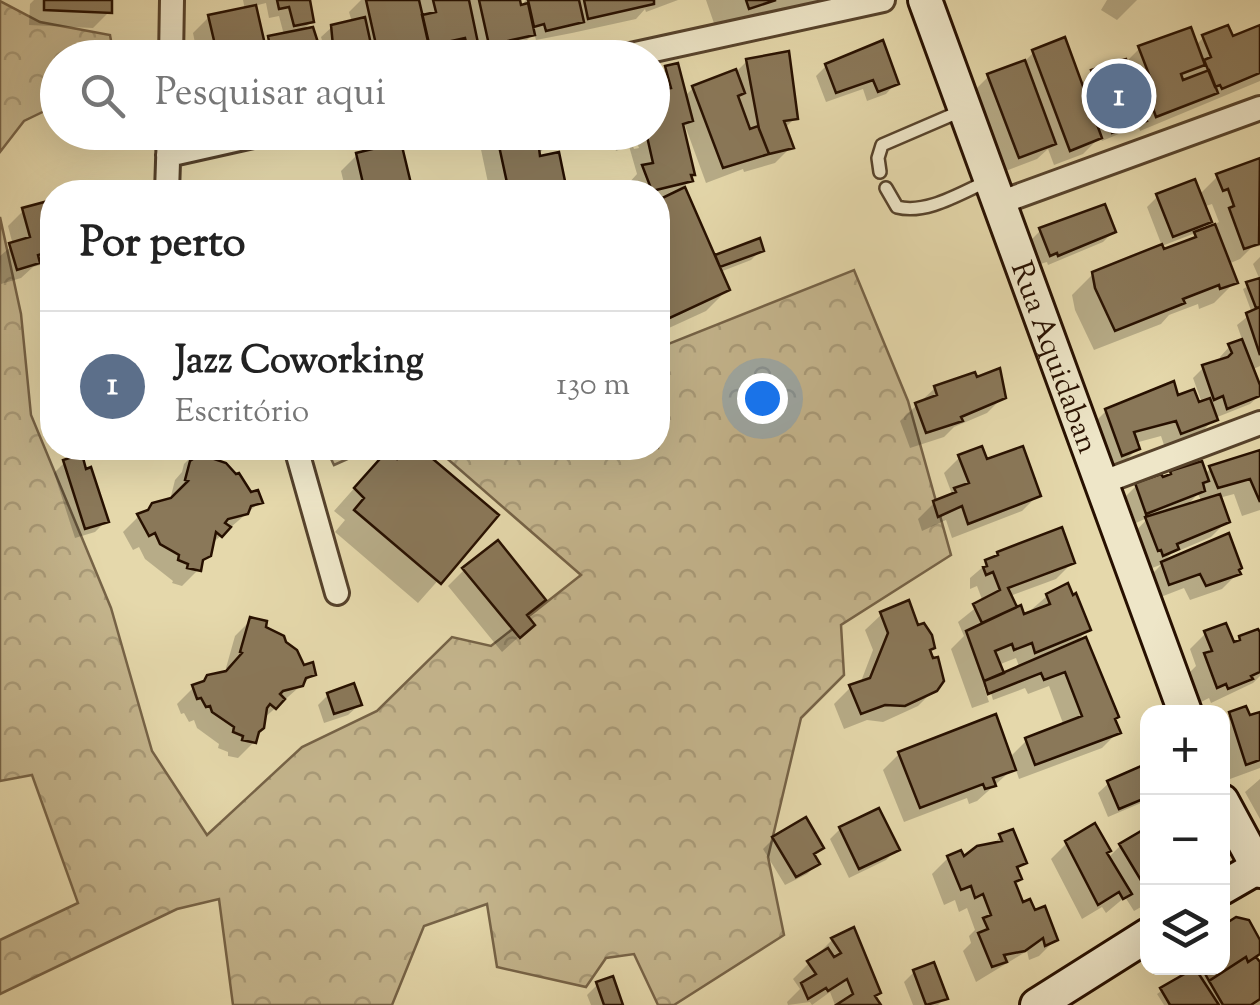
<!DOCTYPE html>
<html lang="pt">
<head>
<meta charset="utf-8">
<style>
	:root { --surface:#fff; --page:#f6f6f6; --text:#222; --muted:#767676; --line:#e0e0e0; --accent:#8f2418 }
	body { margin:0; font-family:"Sorts Mill Goudy",serif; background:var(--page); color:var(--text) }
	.controls { position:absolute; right:30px; bottom:30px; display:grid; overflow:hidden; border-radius:20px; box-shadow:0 10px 40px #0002 }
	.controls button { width:90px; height:90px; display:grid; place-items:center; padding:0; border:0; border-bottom:2px solid var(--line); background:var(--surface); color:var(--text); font:50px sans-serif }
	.you { position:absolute; left:762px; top:398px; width:35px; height:35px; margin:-25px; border:8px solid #fff; border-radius:50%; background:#1a73e8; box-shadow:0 0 0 15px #1a73e833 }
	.badge { display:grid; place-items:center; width:65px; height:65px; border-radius:50%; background:var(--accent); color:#fff; font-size:32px; font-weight:700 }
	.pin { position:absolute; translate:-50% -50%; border:5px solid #fff; box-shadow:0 2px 10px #0006 }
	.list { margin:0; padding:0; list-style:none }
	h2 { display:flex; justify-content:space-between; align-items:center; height:130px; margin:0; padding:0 40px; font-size:42px }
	h2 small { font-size:32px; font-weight:400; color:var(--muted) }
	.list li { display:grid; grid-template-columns:65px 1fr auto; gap:30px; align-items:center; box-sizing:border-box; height:150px; padding:0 40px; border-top:2px solid var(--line) }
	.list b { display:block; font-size:38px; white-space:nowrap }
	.list p { margin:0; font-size:32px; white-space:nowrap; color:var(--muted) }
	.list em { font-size:32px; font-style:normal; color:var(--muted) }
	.icon { flex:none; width:55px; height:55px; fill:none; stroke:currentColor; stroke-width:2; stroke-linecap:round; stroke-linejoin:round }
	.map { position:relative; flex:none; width:1260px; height:1005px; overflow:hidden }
	.search { position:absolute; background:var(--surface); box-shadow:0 10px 40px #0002; left:40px; top:40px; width:630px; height:110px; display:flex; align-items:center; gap:25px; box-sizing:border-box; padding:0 35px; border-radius:55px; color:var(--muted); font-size:38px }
	.panel { position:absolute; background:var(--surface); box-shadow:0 10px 40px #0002; left:40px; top:180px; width:630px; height:280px; border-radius:40px }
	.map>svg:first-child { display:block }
	.forest { fill:url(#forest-crowns); stroke:#766347; stroke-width:2.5 }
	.shadow { fill:#0003; fill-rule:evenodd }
	.building { fill:#8a7859; stroke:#271000; stroke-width:2.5 }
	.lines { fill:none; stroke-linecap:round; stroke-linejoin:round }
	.lane-casing { stroke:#56422b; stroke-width:16 }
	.street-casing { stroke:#56422b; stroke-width:28 }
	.secondary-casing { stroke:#271000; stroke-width:38 }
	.lane { stroke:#eee6c8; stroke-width:11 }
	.street { stroke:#eee6c8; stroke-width:22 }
	.secondary { stroke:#eee6c8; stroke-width:32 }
	.labels { text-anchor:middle; stroke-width:8; stroke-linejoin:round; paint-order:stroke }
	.street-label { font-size:30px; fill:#271000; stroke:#eee6c8 }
</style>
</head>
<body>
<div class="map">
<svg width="1260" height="1005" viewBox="0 0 1260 1005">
	<defs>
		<pattern id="forest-crowns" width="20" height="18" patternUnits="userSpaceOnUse" patternTransform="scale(2.5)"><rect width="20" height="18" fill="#c5b68e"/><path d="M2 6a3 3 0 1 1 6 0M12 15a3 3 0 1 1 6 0" fill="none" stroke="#a99b79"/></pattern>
	</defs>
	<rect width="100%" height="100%" fill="#e5d8ab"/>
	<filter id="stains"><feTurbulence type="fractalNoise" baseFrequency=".002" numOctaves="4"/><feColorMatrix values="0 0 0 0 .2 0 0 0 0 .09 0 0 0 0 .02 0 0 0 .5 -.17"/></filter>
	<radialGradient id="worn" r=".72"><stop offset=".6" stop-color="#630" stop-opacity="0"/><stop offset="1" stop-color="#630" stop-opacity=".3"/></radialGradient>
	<path class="forest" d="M 0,1 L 40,22 L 110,35 L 114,57 L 58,58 L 57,105 L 24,121 L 0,152 Z
		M 0,217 L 21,314 L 31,415 L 111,608 L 152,751 L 207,835 L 302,747 L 377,711 L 452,637 L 491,646 L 581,575 L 435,448 L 658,448 L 658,348 L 854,270 L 908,401 L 951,555 L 841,625 L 844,675 L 801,718 L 768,857 L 784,935 L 674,1005 L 658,1005 L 634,954 L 606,958 L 586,987 L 497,967 L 487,904 L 424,926 L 392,1005 L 233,1005 L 219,899 L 177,909 L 0,994 L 0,940 L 78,903 L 32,775 L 0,781 Z
		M 326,448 L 372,448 L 334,465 Z"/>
	<path class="shadow" d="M 34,0 L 110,0 L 109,12 L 93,28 L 29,25 L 30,4 Z
		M 243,0 L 307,0 L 312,21 L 301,32 L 319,52 L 324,47 L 321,37 L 332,27 L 352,22 L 349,12 L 361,0 L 517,0 L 519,8 L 526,0 L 678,0 L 646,12 L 645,9 L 636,19 L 572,33 L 536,40 L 534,33 L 517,50 L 482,58 L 473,58 L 471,47 L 460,58 L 450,58 L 449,52 L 425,58 L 198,58 L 193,33 L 209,17 L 245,10 ZM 266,3 L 269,18 L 279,16 L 284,35 L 269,39 L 262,45 L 254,6 Z
		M 706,0 L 824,0 L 719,38 Z
		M 1107,0 L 1137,0 L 1117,20 L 1101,10 Z
		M 1260,28 L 1260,81 L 1140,131 L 1138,126 L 1102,141 L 1100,137 L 1083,154 L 1054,165 L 1048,149 L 1037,159 L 1003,172 L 973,92 L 989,76 L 1022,64 L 1034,52 L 1080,85 L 1092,73 L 1125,63 L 1140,48 L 1195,46 L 1204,37 L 1231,40 Z
		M 747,61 L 795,118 L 784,129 L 791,147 L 775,163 L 744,172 L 743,169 L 706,183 L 683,120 L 680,120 L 690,180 L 683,187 L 714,258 L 758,241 L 761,250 L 751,260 L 720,272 L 727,290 L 706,311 L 658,333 L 658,192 L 631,192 L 628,184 L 637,174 L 629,146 L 616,151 L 609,132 L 628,132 L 634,149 L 639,148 L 633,132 L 652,132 L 652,82 L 667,68 L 684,97 L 693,88 L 736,72 Z
		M 826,66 L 896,83 L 886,94 L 867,101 L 863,89 L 826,102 L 816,76 Z
		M 492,132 L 546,132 L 548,144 L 538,155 L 562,181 L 550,192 L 490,192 L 480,145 Z
		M 399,145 L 411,192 L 346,192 L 341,171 L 357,155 Z
		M 1260,161 L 1260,246 L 1252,247 L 1240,259 L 1228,264 L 1235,282 L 1214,303 L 1199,309 L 1198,304 L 1169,315 L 1161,324 L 1094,350 L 1075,310 L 1072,295 L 1093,274 L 1187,243 L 1198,232 L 1162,246 L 1147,207 L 1158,196 L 1199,195 L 1218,176 ZM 1212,204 L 1219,222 L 1196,234 L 1209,221 L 1203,207 Z
		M 52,202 L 52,284 L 47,263 L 33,267 L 21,278 L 1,284 L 0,256 L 13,245 L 8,226 L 24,210 Z
		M 1040,231 L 1113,232 L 1103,242 L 1048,265 L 1047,262 L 1040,264 L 1030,241 Z
		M 1260,257 L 1260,366 L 1251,370 L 1260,395 L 1250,404 L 1215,418 L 1199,435 L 1165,448 L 1161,436 L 1135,443 L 1137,449 L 1121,465 L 1106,471 L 1090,427 L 1106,411 L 1177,398 L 1198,406 L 1202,403 L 1193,378 L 1203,368 L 1221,361 L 1220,357 L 1230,346 L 1243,342 L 1237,325 L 1252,313 L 1243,289 L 1260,280 L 1253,264 Z
		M 935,388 L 1003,397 L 987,413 L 954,427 L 944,437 L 910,448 L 900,421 Z
		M 200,448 L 208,460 L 260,502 L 209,546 L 198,570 L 182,586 L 172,583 L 173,581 L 145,559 L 139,547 L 133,550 L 123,532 L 139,516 L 175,497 L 171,496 L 175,480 L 182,472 L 184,464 Z
		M 410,448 L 416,448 L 496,515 L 418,603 L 335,532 L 345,520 L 334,511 L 366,475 L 396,461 Z
		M 1260,452 L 1260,510 L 1242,516 L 1234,494 L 1219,498 L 1227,521 L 1211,537 L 1171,554 L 1160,565 L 1147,570 L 1131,536 L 1149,517 L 1136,523 L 1126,496 L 1137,485 L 1166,478 L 1172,473 L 1204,475 L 1211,468 ZM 1198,494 L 1202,502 L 1185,507 Z
		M 960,457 L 986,462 L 1038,495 L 1022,511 L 952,538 L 946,520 L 922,531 L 918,519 L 934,503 L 952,494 L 944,473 Z
		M 65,462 L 106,521 L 95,532 L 75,538 L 54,473 Z
		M 998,554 L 1072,563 L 1056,579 L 1010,596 L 1023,617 L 1047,596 L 1088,630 L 1072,646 L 1118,732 L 1102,748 L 1019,779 L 1015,767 L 977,801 L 969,804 L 967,798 L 904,822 L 883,770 L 899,754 L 1009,758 L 1027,740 L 1064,726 L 1049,686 L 1028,694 L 1025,688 L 993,700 L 989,687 L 984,687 L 989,702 L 972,708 L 951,649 L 964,636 L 958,622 L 983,602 L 977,586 L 970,589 L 970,578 ZM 1016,658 L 1020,669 L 1003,676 L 998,665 Z
		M 1162,564 L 1238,573 L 1222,589 L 1190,600 L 1184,588 L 1153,600 L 1146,580 Z
		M 464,570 L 543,600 L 526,617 L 532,625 L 502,652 L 448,586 Z
		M 882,614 L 928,652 L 935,689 L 918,706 L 883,722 L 867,720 L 844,729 L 834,704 L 850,688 L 860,684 L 873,650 L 865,630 Z
		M 251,620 L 314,674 L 263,719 L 254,742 L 238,758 L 228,756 L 228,752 L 218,748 L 219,744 L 197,728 L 194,720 L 189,722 L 184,713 L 181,714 L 177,704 L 193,688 L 229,670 L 226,668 L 235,636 Z
		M 1206,633 L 1233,646 L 1240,638 L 1260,635 L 1260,676 L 1253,683 L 1211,703 L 1209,698 L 1201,702 L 1190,672 L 1196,666 L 1190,649 Z
		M 328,695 L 359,705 L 348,715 L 324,723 L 318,705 Z
		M 1260,714 L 1260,768 L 1230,779 L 1222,756 L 1222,722 L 1230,715 L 1249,718 Z
		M 1148,766 L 1148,800 L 1108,817 L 1098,793 L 1109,783 Z
		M 1260,779 L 1260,819 L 1245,792 Z
		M 840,829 L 897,849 L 886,860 L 849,878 L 830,839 Z
		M 1148,830 L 1148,903 L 1134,911 L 1125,897 L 1106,913 L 1102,907 L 1082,919 L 1051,859 L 1067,843 L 1105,854 L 1108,858 L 1120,846 Z
		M 1001,836 L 1024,863 L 1016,871 L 1019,878 L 1013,884 L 1021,905 L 1055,940 L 1039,956 L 1029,960 L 1027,951 L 976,982 L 963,951 L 971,943 L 969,936 L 975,930 L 967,908 L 959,912 L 955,900 L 944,905 L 932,874 L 948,858 L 963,860 L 991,846 Z
		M 773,839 L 821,847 L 812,856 L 817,864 L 807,874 L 785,885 L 763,849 Z
		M 832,940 L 873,997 L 878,1005 L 835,1005 L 830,992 L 812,1005 L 810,1002 L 788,1005 L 787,1002 L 800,989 L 793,979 Z
		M 1260,945 L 1260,953 L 1255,958 L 1260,967 L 1260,1005 L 1164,1005 L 1157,994 L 1182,977 L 1177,968 L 1222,968 Z
		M 914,972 L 945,998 L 938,1005 L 913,1005 L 904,982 Z
		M 598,984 L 620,1005 L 591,1005 L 587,995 Z"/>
	<path class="building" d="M 44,0 L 112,0 L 112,13 L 44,10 Z
		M 277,0 L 310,0 L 314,22 L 294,26 L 289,7 L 279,9 Z
		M 366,0 L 419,0 L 431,52 L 409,58 L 379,58 Z
		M 433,0 L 469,0 L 478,43 L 467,46 L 465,38 L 429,46 L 422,15 L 436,12 Z
		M 479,0 L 520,0 L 521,5 L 528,3 L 535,35 L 489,45 Z
		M 528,0 L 579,0 L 584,22 L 546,31 L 544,24 L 534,27 Z
		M 584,0 L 654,0 L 654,4 L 588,19 Z
		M 746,0 L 776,0 L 749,9 Z
		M 256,5 L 266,49 L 259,50 L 261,58 L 212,58 L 211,53 L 216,49 L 208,15 Z
		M 365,17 L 374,58 L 323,58 L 321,48 L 333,46 L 331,25 Z
		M 1228,25 L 1233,36 L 1260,25 L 1260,73 L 1222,89 L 1220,85 L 1215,87 L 1204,60 L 1211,57 L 1202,35 Z
		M 313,27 L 323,58 L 272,58 L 268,36 Z
		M 1191,27 L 1205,65 L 1181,74 L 1183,80 L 1209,70 L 1218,93 L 1156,117 L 1143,80 L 1150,77 L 1138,46 Z
		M 1065,37 L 1102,138 L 1070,151 L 1032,50 Z
		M 883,40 L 899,84 L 878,92 L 873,80 L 836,93 L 825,64 Z
		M 789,51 L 798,119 L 784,121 L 794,148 L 769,154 L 759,129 L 746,59 Z
		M 1126,59 L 1147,121 L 1112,133 L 1091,70 Z
		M 1025,60 L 1056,144 L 1019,158 L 987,74 Z
		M 678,63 L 693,121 L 683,124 L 695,175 L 691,175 L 693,181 L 652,191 L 642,165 L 653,163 L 646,132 L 652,132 L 652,92 L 671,88 L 665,66 Z
		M 736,69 L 745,93 L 738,96 L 750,129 L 758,126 L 769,154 L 723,168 L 692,86 Z
		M 496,132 L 548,132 L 551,145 L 539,148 L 540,156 L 559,152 L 565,181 L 550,184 L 551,192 L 509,192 Z
		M 401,142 L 413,192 L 365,192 L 356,153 Z
		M 1260,158 L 1259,244 L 1244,249 L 1229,208 L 1234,206 L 1228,189 L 1223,191 L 1216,174 Z
		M 1195,179 L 1212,222 L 1173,237 L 1156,194 Z
		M 685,187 L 730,290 L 661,322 L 658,314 L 658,200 Z
		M 52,200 L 52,251 L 38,255 L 40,263 L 17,270 L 9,243 L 30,237 L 22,208 Z
		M 1105,204 L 1116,232 L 1058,256 L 1057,253 L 1050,256 L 1039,228 Z
		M 1215,224 L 1238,283 L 1220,289 L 1219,285 L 1183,299 L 1185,303 L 1115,331 L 1095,288 L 1092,272 L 1162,244 L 1164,249 L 1196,237 L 1194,232 Z
		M 760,238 L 764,251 L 720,267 L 715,255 Z
		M 1260,278 L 1260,307 L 1256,308 L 1246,282 Z
		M 1260,307 L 1260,355 L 1246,313 Z
		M 1242,339 L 1260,385 L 1260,396 L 1227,409 L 1223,396 L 1214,400 L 1202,365 L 1228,357 L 1232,353 L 1228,344 Z
		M 1000,368 L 1006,398 L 961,417 L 963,421 L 926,433 L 915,403 L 937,395 L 934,386 L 975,372 L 977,377 Z
		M 1174,381 L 1178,395 L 1194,389 L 1199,402 L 1210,398 L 1218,420 L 1181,434 L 1176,421 L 1134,432 L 1140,449 L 1122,456 L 1105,409 Z
		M 982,446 L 987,459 L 1023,446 L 1041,496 L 968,524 L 962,506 L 938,517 L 933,501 L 956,492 L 954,488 L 969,483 L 958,455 Z
		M 199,448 L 213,448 L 211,458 L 226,463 L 236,474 L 239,473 L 251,492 L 258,490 L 263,503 L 251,506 L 248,514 L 228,519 L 225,523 L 231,527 L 222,537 L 216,532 L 211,556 L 203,560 L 201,571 L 187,568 L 188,564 L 178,560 L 179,555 L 160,544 L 155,533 L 149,536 L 137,514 L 148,510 L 152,503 L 171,498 L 188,481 L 185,480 L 190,461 L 196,457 Z
		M 407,448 L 420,448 L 499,515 L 441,584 L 354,510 L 364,498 L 354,488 L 387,451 L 397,459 Z
		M 1260,450 L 1260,502 L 1250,479 L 1218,488 L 1209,466 Z
		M 82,454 L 86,469 L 91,467 L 109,522 L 85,529 L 63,460 Z
		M 1202,461 L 1209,481 L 1203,483 L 1205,491 L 1146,514 L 1135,483 L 1161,474 L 1163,477 L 1171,474 L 1170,471 Z
		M 1220,494 L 1230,522 L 1177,544 L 1179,549 L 1163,556 L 1161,550 L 1158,551 L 1145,517 Z
		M 1062,527 L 1075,563 L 1008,588 L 1017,607 L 982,623 L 973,604 L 1000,590 L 993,572 L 986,575 L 983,567 L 987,566 L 985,560 L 998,555 L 997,552 Z
		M 1229,533 L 1242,568 L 1239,570 L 1241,574 L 1206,586 L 1200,574 L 1169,585 L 1161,562 Z
		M 498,540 L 546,600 L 527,615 L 535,625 L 520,638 L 462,568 Z
		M 1068,583 L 1073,595 L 1076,593 L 1091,630 L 1035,653 L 1032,643 L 1014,650 L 1012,644 L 995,651 L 1004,673 L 984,681 L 966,631 L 1021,605 L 1024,614 L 1050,604 L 1046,594 Z
		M 909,600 L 918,625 L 924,623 L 932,635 L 935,648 L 930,650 L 933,658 L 938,657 L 944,681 L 937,691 L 905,706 L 885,705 L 861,714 L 849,685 L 870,678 L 888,633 L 880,612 Z
		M 250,617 L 267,621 L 266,627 L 284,636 L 286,642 L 297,650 L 304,665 L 313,662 L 316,675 L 306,678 L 303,686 L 283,691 L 280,694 L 285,699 L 276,709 L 270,704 L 267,708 L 264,728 L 259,732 L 256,743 L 242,740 L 243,736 L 233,732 L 234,727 L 212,712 L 210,706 L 206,707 L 201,698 L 197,699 L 192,685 L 204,681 L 207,675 L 226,671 L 242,653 L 240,652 Z
		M 1226,623 L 1234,642 L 1240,640 L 1239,636 L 1258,629 L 1260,632 L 1260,672 L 1251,676 L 1253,679 L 1228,689 L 1226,684 L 1217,688 L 1204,653 L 1212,651 L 1204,631 Z
		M 1086,637 L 1119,717 L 1115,719 L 1121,733 L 1035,765 L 1025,738 L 1082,716 L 1065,672 L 1044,680 L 1041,673 L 988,694 L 984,681 Z
		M 354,683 L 362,705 L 334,714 L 327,693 Z
		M 1246,706 L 1250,715 L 1260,712 L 1260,760 L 1246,765 L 1229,712 Z
		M 996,714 L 1016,770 L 993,778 L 996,786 L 985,789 L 983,784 L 920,808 L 898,752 Z
		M 1148,763 L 1148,797 L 1119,809 L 1107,781 Z
		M 879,808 L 900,850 L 859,869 L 839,827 Z
		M 806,817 L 824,848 L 814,854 L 820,864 L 796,877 L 772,837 Z
		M 1095,823 L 1111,851 L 1107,853 L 1132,894 L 1123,899 L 1119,892 L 1098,905 L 1065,841 Z
		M 1148,827 L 1148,892 L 1119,844 Z
		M 1013,829 L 1027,863 L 1017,867 L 1022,879 L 1015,882 L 1023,902 L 1030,899 L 1035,910 L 1045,906 L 1058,940 L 1045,946 L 1043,938 L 1025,951 L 1004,955 L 1007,962 L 992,967 L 978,933 L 988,929 L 983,918 L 991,915 L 983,894 L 975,898 L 971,886 L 961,890 L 947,856 L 961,850 L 964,856 L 977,846 L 1002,841 L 999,834 Z
		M 1236,917 L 1249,920 L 1260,940 L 1260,954 L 1248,962 L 1246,957 L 1209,981 L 1202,968 L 1222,968 L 1222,926 Z
		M 854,927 L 881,993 L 875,996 L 881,1005 L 836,1005 L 853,994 L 847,979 L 828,991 L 826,988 L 808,999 L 801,983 L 816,974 L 807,961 L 828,948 L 834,957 L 841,953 L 831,938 Z
		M 1246,957 L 1248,962 L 1256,957 L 1260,962 L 1260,999 L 1251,1005 L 1223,1005 L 1209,981 Z
		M 934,962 L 948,999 L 926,1005 L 913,970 Z
		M 1195,968 L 1219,1005 L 1170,1005 L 1160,988 Z
		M 613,976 L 623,1005 L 604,1005 L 596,982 Z"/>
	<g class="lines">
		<g class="lane-casing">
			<path id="lane" d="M 880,172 L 878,158 L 882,145 L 961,111
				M 886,188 L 897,207 C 927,215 962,192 990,180"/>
		</g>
		<g class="street-casing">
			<path id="street" d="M 171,58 L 172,0
				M 617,58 L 883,0
				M 168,155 L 271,132
				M 167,192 L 169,132
				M 999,203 L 1260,108
				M 296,448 L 337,593
				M 1101,483 L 1260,423"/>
		</g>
		<g class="secondary-casing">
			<g id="secondary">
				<path id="s1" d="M 925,0 L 1185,712"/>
				<path d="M 1222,801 L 1260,871"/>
				<path d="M 1222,888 L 1260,866"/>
				<path d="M 1037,1005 L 1148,935"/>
			</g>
		</g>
		<use href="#lane" class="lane"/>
		<use href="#street" class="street"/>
		<use href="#secondary" class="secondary"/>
	</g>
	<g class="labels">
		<g class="street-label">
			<text dy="10" stroke="none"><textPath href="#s1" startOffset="380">Rua Aquidaban</textPath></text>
		</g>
	</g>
	<rect width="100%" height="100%" filter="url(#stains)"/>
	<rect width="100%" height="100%" fill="url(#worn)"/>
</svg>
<div class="controls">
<button>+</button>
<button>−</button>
<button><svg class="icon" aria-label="layers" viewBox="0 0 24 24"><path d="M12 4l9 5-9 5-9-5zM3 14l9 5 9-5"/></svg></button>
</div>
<div class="you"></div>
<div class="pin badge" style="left:1119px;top:96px;background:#5c6f8a">1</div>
<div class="search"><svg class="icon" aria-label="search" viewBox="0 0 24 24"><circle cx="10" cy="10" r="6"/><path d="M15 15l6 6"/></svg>Pesquisar aqui</div>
<section class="panel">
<h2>Por perto<small></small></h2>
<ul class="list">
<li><span class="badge" style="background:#5c6f8a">1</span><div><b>Jazz Coworking</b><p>Escritório</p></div><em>130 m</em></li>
</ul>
</section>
</div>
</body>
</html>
